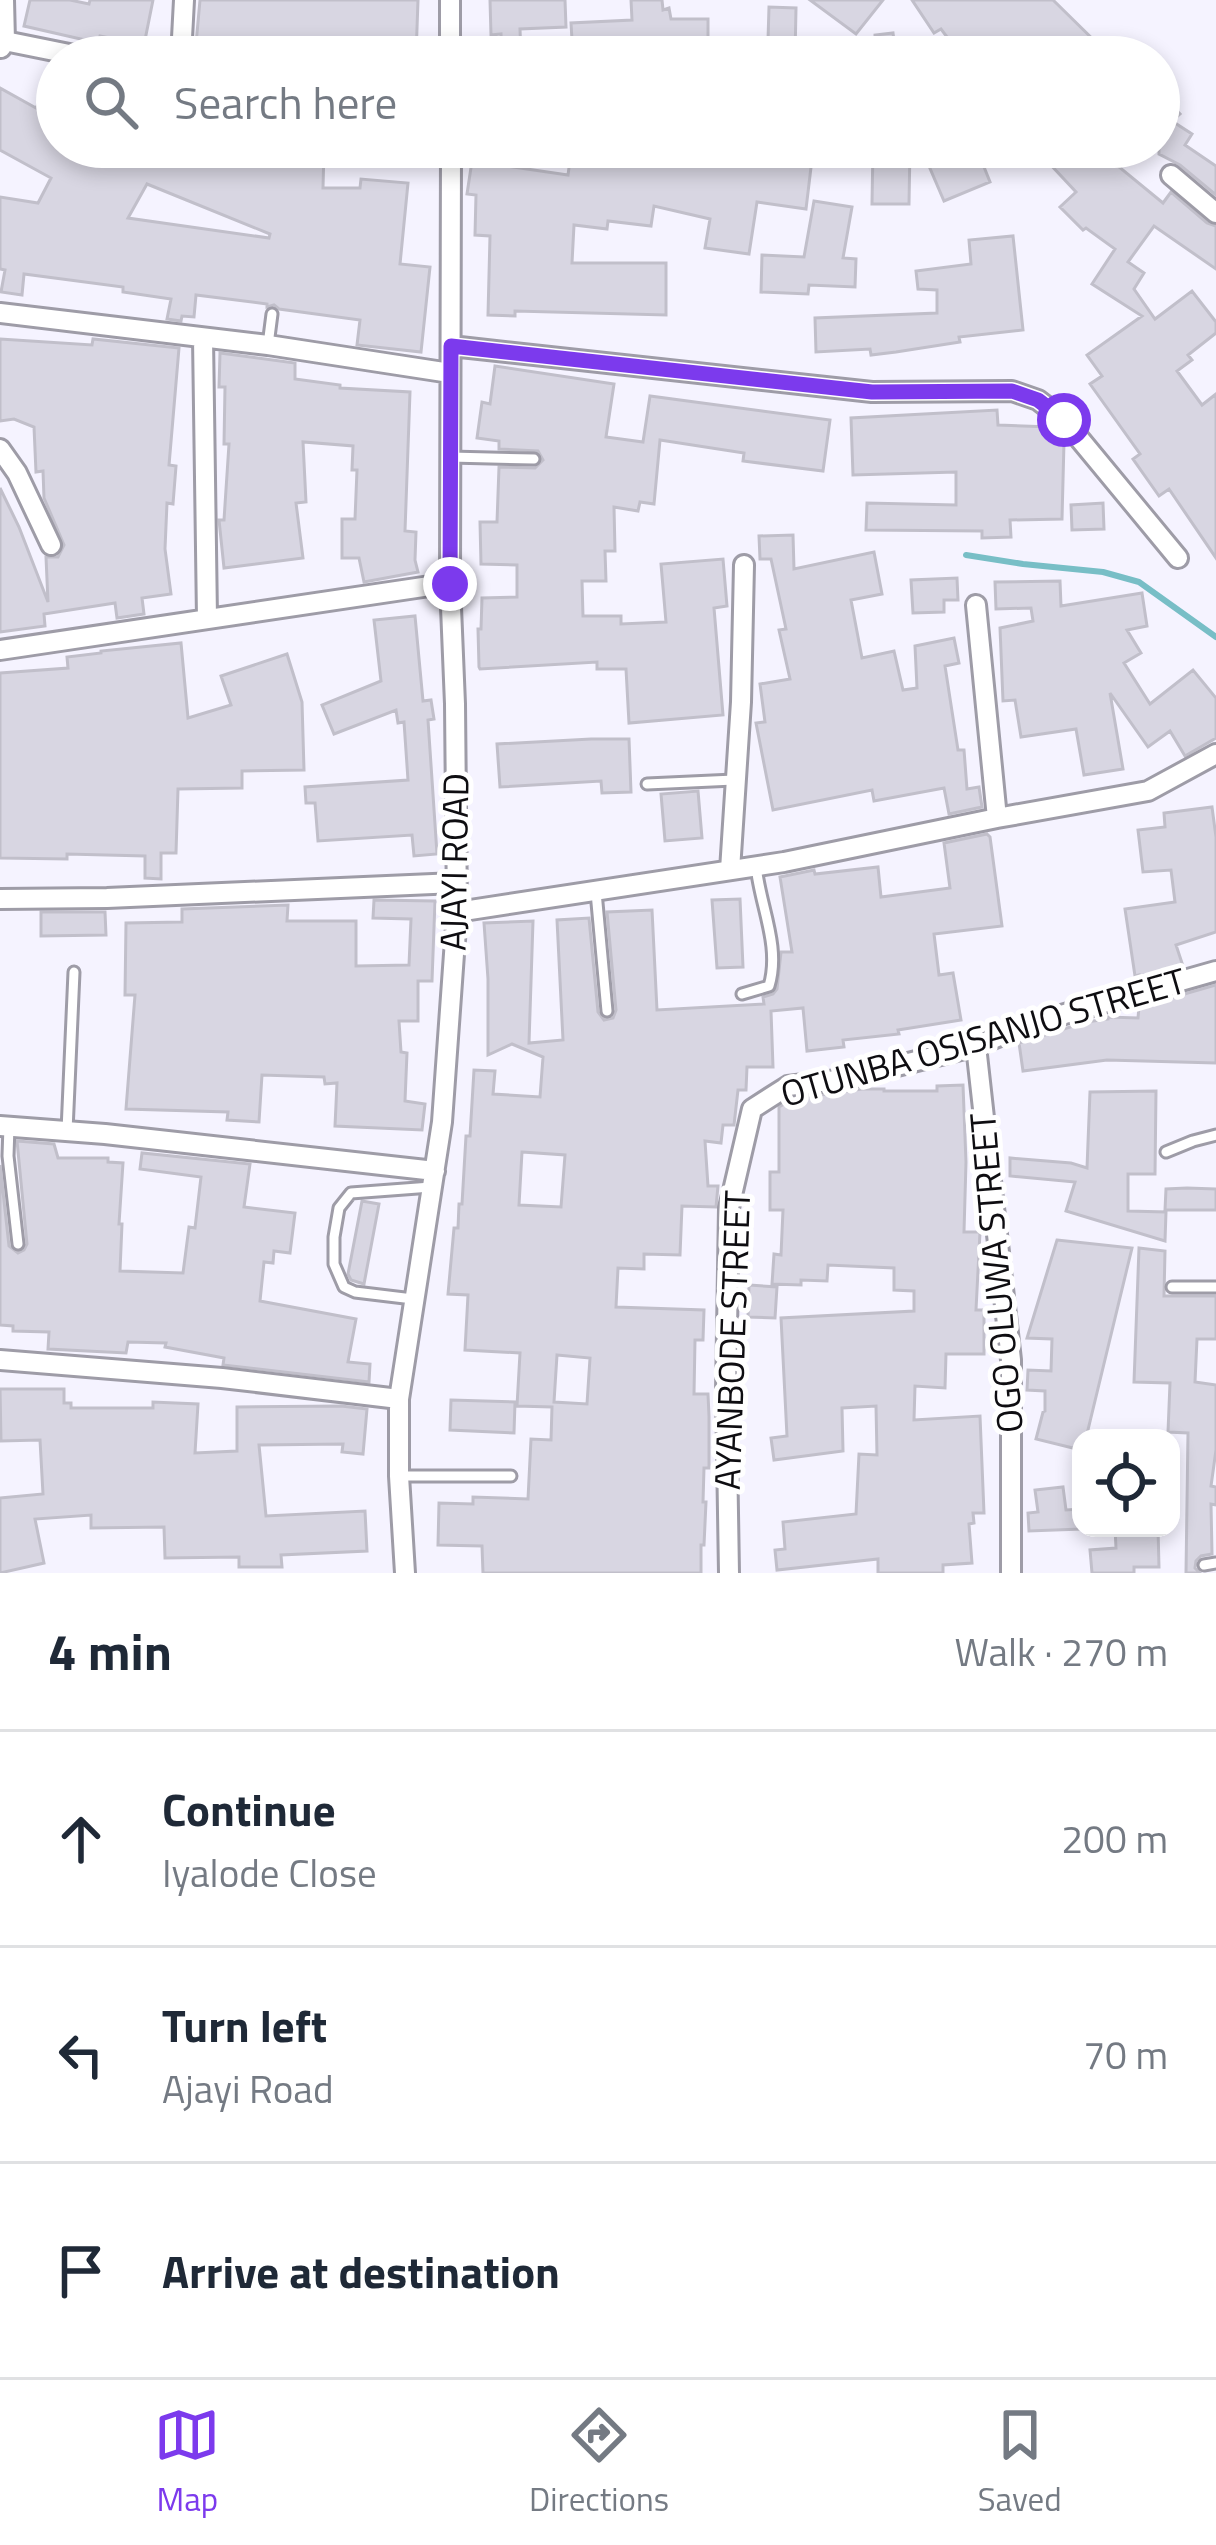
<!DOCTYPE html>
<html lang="en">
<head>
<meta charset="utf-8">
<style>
	:root { --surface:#fff; --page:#f6f6f7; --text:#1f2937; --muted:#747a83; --line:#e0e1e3; --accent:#7c3aed }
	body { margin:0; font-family:"Titillium Web",sans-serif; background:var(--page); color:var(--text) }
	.controls { position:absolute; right:36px; bottom:36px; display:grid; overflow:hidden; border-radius:24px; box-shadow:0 6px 18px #0003 }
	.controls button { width:108px; height:108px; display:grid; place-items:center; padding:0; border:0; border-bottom:3px solid var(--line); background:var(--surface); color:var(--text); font:60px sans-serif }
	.stop { position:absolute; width:36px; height:36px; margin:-27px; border:9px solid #7c3aed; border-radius:50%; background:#fff }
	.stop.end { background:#7c3aed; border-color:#fff; box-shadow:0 3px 12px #0008 }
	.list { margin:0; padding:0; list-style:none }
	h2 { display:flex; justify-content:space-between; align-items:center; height:156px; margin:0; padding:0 48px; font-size:51px }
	h2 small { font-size:39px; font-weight:400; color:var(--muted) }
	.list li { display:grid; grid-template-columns:78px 1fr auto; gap:36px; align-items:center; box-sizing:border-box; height:216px; padding:0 48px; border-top:3px solid var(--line) }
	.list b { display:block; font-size:45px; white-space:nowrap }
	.list p { margin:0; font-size:39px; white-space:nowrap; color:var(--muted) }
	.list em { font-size:39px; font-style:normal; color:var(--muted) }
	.icon { flex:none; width:66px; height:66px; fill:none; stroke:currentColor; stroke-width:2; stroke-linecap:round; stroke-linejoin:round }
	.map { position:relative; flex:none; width:1216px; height:1573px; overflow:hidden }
	.search { position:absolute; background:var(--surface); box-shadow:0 6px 18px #0003; left:36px; right:36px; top:36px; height:132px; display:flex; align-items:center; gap:30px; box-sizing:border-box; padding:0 42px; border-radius:66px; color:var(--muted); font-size:45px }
	.sheet { height:804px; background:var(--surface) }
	nav { display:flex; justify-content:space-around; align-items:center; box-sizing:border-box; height:168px; border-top:3px solid var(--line); background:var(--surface); font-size:33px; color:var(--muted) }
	nav a { display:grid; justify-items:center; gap:6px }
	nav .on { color:var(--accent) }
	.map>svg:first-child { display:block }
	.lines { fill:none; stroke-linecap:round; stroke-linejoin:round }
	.stream { stroke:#78bec6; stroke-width:6 }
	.building { fill:#d8d6e2; stroke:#c1bfca; stroke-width:3; fill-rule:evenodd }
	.service-casing { stroke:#9e9ca7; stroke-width:15 }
	.minor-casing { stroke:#9e9ca7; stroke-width:24 }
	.service { stroke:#fff; stroke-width:9 }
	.minor { stroke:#fff; stroke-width:18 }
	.route { stroke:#7c3aed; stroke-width:15 }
	.labels { text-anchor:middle; stroke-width:10; stroke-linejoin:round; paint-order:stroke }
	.street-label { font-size:36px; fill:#0e0d11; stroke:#fff }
</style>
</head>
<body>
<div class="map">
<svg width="1216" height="1573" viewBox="0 0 1216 1573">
	<rect width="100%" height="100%" fill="#f5f3ff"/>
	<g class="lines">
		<path class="stream" d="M 966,555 L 1023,564 L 1103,572 L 1139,582 L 1216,637"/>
	</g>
	<path class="building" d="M 30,0 L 70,0 L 89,4 L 90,0 L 153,0 L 144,45 L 100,36 L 98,43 L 24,26 Z
		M 200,0 L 418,0 L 416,57 L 260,55 L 261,46 L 214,44 L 214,55 L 195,55 Z
		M 490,0 L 565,0 L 566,27 L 520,29 L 521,57 L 502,57 L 501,34 L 491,35 Z
		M 631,0 L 662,0 L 663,10 L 669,8 L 671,19 L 708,19 L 708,40 L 768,40 L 769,7 L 796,8 L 795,57 L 685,57 L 685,40 L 615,57 L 573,57 L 571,23 L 632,20 Z
		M 810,0 L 883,0 L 856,34 Z
		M 912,0 L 1053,0 L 1111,57 L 962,57 L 941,29 L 934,33 Z
		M 893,33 L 896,57 L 844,57 L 844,41 L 875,41 L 875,35 Z
		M 57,70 L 57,147 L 243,147 L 271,156 L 271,147 L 324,149 L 323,188 L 360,188 L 361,179 L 408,183 L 400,264 L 430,267 L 421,352 L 357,345 L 360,320 L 279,309 L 274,305 L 267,307 L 267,304 L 196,295 L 194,317 L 182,316 L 181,321 L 167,319 L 171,299 L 123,292 L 123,287 L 24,274 L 22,295 L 1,292 L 5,270 L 0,269 L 0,197 L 38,203 L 51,178 L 0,150 L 0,88 L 36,108 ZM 147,184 L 270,234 L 269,238 L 128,218 Z
		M 1159,91 L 1180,114 L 1172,121 L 1192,134 L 1185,145 L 1216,166 L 1216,195 L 1180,165 L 1159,154 Z
		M 678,147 L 728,147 L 812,159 L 806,209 L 757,202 L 749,254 L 705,248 L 710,219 L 654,206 L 651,226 L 608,221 L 607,229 L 574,225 L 572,263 L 666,263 L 666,315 L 515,311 L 515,316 L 488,315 L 490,236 L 475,235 L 476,195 L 467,194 L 472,161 L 568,175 L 571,153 L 619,158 L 620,148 L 676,155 Z
		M 873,147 L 910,147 L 909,204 L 872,204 Z
		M 976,147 L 990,182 L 944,201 L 929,166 Z
		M 1034,147 L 1112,147 L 1125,161 L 1119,167 L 1163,203 L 1171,192 L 1207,223 L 1216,226 L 1216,269 L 1154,226 L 1128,262 L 1144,273 L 1134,289 L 1155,319 L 1192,291 L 1216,322 L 1216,333 L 1188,355 L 1192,360 L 1177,371 L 1202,405 L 1216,394 L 1216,558 L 1169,489 L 1159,496 L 1133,459 L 1140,454 L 1090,384 L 1102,376 L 1087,355 L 1142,316 L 1092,284 L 1115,249 L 1086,228 L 1083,230 L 1060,207 L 1076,192 Z
		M 814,201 L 852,207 L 843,258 L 856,259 L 855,287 L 809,285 L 808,294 L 761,292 L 762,255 L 804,257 Z
		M 1013,236 L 1023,330 L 959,337 L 960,342 L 896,352 L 871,355 L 870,349 L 816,352 L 815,318 L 937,313 L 937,290 L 918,289 L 916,271 L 971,264 L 969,240 Z
		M 0,339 L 92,345 L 93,339 L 179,348 L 169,465 L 176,466 L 173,504 L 167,503 L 165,549 L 171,594 L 142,598 L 144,614 L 117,618 L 115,603 L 44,614 L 45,626 L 0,632 L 0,488 L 19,527 L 48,602 L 46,557 L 58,557 L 64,545 L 44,498 L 43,471 L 36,472 L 34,427 L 14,419 L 0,421 Z
		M 220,353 L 295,363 L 295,379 L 340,385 L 340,388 L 410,392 L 405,531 L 416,532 L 415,560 L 418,572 L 364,582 L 359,558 L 342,558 L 342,519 L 355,519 L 357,470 L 352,470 L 353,446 L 303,442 L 306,502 L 296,503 L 303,558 L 224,568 L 219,520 L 224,520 L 229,444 L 224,444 L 225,387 L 219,387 Z
		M 495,366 L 614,384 L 606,437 L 643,442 L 650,396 L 830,420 L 823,471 L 743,461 L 744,453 L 660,440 L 654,504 L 640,502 L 638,511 L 614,507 L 615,551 L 605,551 L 606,581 L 582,581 L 583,616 L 621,616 L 621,624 L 666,622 L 661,564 L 723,559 L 727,606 L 714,608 L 723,715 L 629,723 L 626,669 L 597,669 L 597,662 L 480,669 L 479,667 L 478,629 L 481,629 L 482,598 L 517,597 L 517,565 L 481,564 L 480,522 L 497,522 L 499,467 L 535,468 L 543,460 L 538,451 L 499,449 L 499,441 L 477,438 L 482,402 L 490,404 Z
		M 997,410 L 998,425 L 1051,427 L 1064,442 L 1062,519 L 1010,520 L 1011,537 L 982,538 L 982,531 L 866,530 L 867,503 L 956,505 L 956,472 L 853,475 L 851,418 Z
		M 1103,503 L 1104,529 L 1072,530 L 1071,505 Z
		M 793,535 L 794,569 L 874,552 L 882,594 L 851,600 L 862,658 L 894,651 L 903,690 L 917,688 L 915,646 L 954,638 L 959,663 L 945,666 L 958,750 L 964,750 L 967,789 L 979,787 L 982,807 L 949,814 L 944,788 L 874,801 L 872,790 L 773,810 L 756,723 L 765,722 L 760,684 L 790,679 L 779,630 L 786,629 L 771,559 L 760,559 L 759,536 Z
		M 957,578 L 958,600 L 944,600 L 944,612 L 913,613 L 911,580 Z
		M 1060,581 L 1061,606 L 1142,593 L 1147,626 L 1127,630 L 1141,653 L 1124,663 L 1150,704 L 1193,670 L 1216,698 L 1216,738 L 1185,756 L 1170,731 L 1148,747 L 1110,693 L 1123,769 L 1084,775 L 1076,729 L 1021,737 L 1015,700 L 1003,701 L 1000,628 L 1033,621 L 1031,608 L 996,609 L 995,582 Z
		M 415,616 L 423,701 L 431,700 L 434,719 L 428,720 L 437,854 L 414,856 L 412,835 L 318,841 L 315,803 L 306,803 L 305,787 L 408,780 L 404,722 L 398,723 L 396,710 L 334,734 L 322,705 L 381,681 L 374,620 Z
		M 181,643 L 188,718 L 231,705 L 221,676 L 287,654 L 302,702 L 304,770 L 242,771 L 242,788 L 178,789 L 176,853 L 161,853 L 161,879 L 145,878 L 145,856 L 67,854 L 67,859 L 0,858 L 0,673 L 68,668 L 67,657 L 101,653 L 101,651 Z
		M 591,739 L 629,739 L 631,792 L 602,793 L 601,781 L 500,787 L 497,744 Z
		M 698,791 L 702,838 L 665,841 L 661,794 Z
		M 1212,807 L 1216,837 L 1216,932 L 1176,945 L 1183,966 L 1139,979 L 1139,975 L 1135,976 L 1125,909 L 1175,902 L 1171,870 L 1143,872 L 1138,830 L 1165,827 L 1164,813 Z
		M 987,834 L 990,837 L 1002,926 L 934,934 L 939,975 L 953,973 L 961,1020 L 898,1030 L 899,1034 L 843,1040 L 844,1047 L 807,1051 L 803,1008 L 771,1011 L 773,1067 L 747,1067 L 746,1090 L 738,1090 L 734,1125 L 723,1125 L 721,1143 L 705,1141 L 708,1186 L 718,1186 L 716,1207 L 682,1206 L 680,1255 L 644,1254 L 644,1269 L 618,1268 L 616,1307 L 704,1310 L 703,1340 L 695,1340 L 694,1394 L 708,1394 L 709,1416 L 709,1468 L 704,1468 L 703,1502 L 706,1502 L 704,1545 L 701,1545 L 701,1573 L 483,1573 L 482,1546 L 438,1545 L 439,1503 L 473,1504 L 473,1497 L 528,1499 L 531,1439 L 551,1440 L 552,1407 L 517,1406 L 520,1353 L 465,1350 L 468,1295 L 448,1294 L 454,1228 L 458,1228 L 459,1204 L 462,1204 L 466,1136 L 470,1136 L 474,1070 L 495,1071 L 493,1094 L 540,1097 L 543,1057 L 512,1044 L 488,1055 L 488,979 L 484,923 L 533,921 L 529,1043 L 563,1040 L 557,920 L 589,918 L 598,1012 L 604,1020 L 613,1018 L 616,1010 L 607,912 L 652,910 L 657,1010 L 764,1004 L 763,997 L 773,994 L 777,989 L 781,952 L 792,952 L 780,877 L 814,870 L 815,874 L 878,867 L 881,897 L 950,888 L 944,843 ZM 522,1152 L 565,1155 L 561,1207 L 519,1205 ZM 557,1355 L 590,1358 L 587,1404 L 554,1402 Z
		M 740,899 L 743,967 L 717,968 L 712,900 Z
		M 374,900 L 435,901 L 432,981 L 418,981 L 418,1021 L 399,1021 L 401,1052 L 407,1053 L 405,1101 L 425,1104 L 422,1130 L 335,1126 L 337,1083 L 325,1084 L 324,1077 L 262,1075 L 259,1122 L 227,1120 L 228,1112 L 126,1109 L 135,995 L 125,995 L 126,923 L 182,922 L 182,909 L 288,905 L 287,921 L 356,921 L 356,966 L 409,965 L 411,919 L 373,918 Z
		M 41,912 L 105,912 L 106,935 L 41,936 Z
		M 1216,985 L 1216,1063 L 1107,1060 L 1023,1071 L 1019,1043 L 1086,1022 L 1108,1019 L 1108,1017 L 1138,1018 L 1139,1007 Z
		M 963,1085 L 966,1162 L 964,1232 L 980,1232 L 976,1310 L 984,1310 L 984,1354 L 946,1354 L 945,1388 L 915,1386 L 914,1420 L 980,1416 L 984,1513 L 973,1513 L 974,1523 L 969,1524 L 972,1563 L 943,1565 L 943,1573 L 878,1573 L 878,1559 L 777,1570 L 775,1550 L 785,1549 L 783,1522 L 856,1514 L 859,1454 L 877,1455 L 876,1406 L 842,1408 L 843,1451 L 774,1460 L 771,1438 L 787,1436 L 781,1318 L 914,1311 L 914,1291 L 894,1290 L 894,1268 L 828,1265 L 827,1281 L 801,1280 L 801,1285 L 772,1284 L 774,1254 L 781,1255 L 783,1210 L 770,1210 L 770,1172 L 779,1172 L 779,1107 L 793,1099 L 862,1089 L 884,1089 L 884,1091 L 937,1091 L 937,1086 Z
		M 1156,1091 L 1155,1174 L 1128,1174 L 1128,1211 L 1166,1212 L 1165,1241 L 1066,1211 L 1075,1182 L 1010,1176 L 1010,1158 L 1071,1163 L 1087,1168 L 1090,1092 Z
		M 17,1141 L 54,1144 L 58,1158 L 108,1158 L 108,1162 L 123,1163 L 119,1224 L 122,1224 L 120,1271 L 183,1273 L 189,1227 L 195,1228 L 201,1177 L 140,1169 L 142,1153 L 250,1164 L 244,1207 L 295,1213 L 290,1253 L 274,1251 L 273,1263 L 264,1262 L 260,1301 L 356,1319 L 348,1362 L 370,1364 L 369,1382 L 223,1365 L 224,1358 L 165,1347 L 166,1343 L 128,1342 L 126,1353 L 48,1349 L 49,1332 L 13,1331 L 13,1326 L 0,1325 L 0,1165 L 9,1246 L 18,1253 L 24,1250 L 27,1244 Z
		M 1187,1188 L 1216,1189 L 1216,1210 L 1165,1210 L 1166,1189 Z
		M 362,1201 L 379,1204 L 364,1284 L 351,1280 L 348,1274 Z
		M 1057,1240 L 1132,1248 L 1086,1438 L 1081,1438 L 1081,1450 L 1036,1439 L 1043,1412 L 1045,1411 L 1045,1391 L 1027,1390 L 1028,1370 L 1051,1371 L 1052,1339 L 1027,1338 Z
		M 1139,1248 L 1165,1251 L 1164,1296 L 1216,1296 L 1216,1339 L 1197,1339 L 1195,1382 L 1216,1385 L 1216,1450 L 1211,1486 L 1216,1487 L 1216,1505 L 1211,1504 L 1212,1554 L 1201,1556 L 1196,1561 L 1195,1568 L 1200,1573 L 1186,1573 L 1188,1433 L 1168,1432 L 1170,1383 L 1134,1382 Z
		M 749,1285 L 777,1287 L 775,1318 L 748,1317 Z
		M 0,1389 L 64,1389 L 64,1403 L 71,1403 L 71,1408 L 153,1408 L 153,1402 L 198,1404 L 195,1453 L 237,1451 L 237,1407 L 341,1406 L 367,1409 L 363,1454 L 342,1452 L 343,1444 L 259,1445 L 266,1516 L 365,1511 L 367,1551 L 281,1555 L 282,1567 L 239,1567 L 239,1557 L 165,1558 L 164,1527 L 91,1528 L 91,1515 L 35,1519 L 44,1563 L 0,1573 L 0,1498 L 43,1494 L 40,1440 L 1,1441 Z
		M 451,1400 L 515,1402 L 514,1433 L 450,1430 Z
		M 1063,1487 L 1066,1510 L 1081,1509 L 1081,1529 L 1029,1531 L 1028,1513 L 1038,1512 L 1035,1490 Z
		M 1115,1528 L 1158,1528 L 1159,1567 L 1134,1567 L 1134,1573 L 1092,1573 L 1090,1550 L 1116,1548 Z"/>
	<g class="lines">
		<g class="service-casing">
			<path id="service" d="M 268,345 L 272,314
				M 450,457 L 534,459
				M 647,784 L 734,780
				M 596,892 L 607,1011
				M 742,994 L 769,986 C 781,946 760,906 756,866
				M 9,1126 L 8,1156 L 18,1244
				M 67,1131 L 74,972
				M 1166,1152 L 1193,1141 L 1216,1135
				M 1172,1287 L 1216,1287
				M 413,1299 L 355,1292 L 344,1287 L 334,1264 L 334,1237 L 339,1208 L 351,1193 L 431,1187
				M 399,1476 L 511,1476
				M 1204,1565 L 1216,1563"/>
		</g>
		<g class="minor-casing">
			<path id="minor" d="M 450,0 L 450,57
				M 0,40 L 84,57
				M 1,48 L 5,41 L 4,0
				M 181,57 L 184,0
				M 1171,175 L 1216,213
				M 0,313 L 268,345 L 450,373
				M 203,338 L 207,618
				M 451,346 L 872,392 L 1012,391 L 1038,400 L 1064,420 L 1178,558
				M 0,449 L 17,473 L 51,545
				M 976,605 L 997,818
				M 0,650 L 450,583
				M 730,870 L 741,702 L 744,565
				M 0,899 L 107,898 L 456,883
				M 457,912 L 784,862 L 997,818 L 1148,791 L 1216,754
				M 976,1046 L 1011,1360 L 1011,1573
				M 0,1126 L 105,1134 L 435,1171
				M 0,1360 L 222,1378 L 399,1399
				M 405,1573 L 399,1476 L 399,1399 L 442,1122 L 457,912 L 455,704 L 450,583 L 451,147
				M 729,1573 L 726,1392 L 729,1208 L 752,1109 L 788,1086 L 845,1079 L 976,1046 L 1026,1025 L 1216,971"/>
		</g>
		<use href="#service" class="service"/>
		<use href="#minor" class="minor"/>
	</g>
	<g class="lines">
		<path class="route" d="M 450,584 L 451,346 L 872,392 L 1012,391 L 1038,400 L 1064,420"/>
	</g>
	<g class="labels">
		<g class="street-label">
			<text transform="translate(454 862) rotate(-89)" y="13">AJAYI ROAD</text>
			<text transform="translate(983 1037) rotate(-16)" y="13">OTUNBA OSISANJO STREET</text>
			<text transform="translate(996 1273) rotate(-95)" y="13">OGO OLUWA STREET</text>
			<text transform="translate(732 1340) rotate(-88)" y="13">AYANBODE STREET</text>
		</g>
	</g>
</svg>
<div class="controls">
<button><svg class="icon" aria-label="locate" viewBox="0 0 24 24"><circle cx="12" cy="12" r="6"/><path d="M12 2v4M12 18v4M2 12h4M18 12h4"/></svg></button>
</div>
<div class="stop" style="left:1064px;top:420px"></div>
<div class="stop end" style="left:450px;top:584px"></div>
<div class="search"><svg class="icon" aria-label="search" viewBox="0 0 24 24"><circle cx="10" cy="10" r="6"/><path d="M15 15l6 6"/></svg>Search here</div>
</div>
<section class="sheet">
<h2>4 min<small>Walk · 270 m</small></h2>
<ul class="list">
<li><svg class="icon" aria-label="ahead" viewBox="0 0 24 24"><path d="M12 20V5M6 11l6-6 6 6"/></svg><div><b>Continue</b><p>Iyalode Close</p></div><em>200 m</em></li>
<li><svg class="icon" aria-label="left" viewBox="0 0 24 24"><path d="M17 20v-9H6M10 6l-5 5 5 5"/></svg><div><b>Turn left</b><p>Ajayi Road</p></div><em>70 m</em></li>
<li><svg class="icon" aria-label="arrive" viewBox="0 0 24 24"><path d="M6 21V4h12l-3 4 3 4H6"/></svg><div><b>Arrive at destination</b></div></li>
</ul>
</section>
<nav>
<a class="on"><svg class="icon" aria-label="map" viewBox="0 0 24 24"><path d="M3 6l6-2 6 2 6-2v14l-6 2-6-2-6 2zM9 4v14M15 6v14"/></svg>Map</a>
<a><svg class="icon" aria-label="directions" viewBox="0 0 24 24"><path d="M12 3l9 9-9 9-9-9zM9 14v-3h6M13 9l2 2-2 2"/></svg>Directions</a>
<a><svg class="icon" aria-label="saved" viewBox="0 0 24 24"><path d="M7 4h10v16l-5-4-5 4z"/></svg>Saved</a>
</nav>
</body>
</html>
